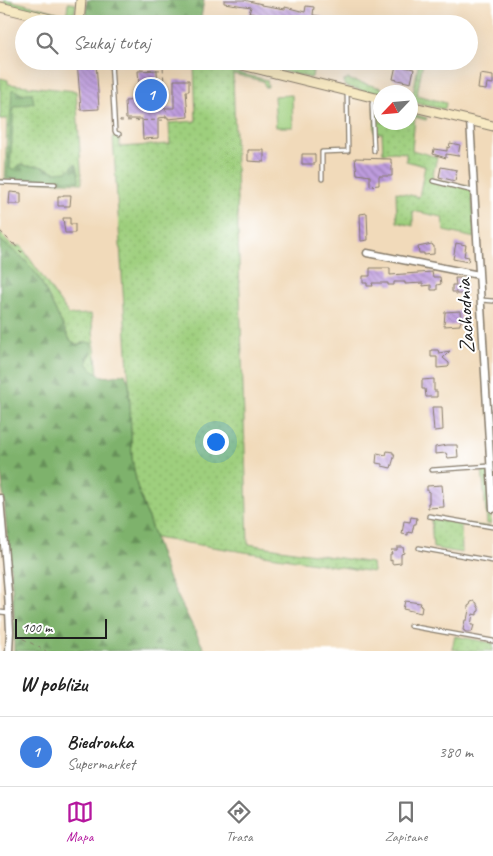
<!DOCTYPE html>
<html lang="pl">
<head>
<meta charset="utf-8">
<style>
	:root { --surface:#fff; --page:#f6f6f6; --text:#222; --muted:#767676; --line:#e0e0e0; --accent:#b5179e }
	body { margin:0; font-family:Caveat,sans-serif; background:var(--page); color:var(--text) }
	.compass { position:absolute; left:373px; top:85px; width:45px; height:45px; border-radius:50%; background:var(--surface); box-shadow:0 5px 20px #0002; rotate:244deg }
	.scale { position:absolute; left:15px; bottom:12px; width:92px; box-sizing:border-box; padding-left:5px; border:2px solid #1c1c1c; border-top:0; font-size:14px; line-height:18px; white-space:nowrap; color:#1c1c1c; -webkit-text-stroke:4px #fff; paint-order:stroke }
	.you { position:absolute; left:215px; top:441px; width:18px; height:18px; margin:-12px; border:4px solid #fff; border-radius:50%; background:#1a73e8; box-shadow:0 0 0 8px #1a73e833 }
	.badge { display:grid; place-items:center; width:32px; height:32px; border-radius:50%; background:var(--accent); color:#fff; font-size:16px; font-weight:700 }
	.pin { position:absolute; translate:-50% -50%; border:2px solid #fff; box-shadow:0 1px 5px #0006 }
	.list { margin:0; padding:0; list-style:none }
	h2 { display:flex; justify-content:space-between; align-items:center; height:65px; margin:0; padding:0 20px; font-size:21px }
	h2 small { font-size:16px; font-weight:400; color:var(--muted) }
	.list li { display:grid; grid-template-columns:32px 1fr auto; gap:15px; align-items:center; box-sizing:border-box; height:70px; padding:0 20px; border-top:1px solid var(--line) }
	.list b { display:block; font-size:19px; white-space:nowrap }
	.list p { margin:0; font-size:16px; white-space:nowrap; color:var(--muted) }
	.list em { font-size:16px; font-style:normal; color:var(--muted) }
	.icon { flex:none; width:28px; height:28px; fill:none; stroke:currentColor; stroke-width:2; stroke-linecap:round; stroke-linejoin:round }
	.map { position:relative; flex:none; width:493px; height:651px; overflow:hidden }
	.search { position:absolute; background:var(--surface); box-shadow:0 5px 20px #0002; left:15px; right:15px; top:15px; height:55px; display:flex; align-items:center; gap:12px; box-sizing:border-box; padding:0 18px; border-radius:28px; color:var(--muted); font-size:19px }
	.sheet { height:135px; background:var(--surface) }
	nav { display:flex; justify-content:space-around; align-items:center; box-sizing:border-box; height:70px; border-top:1px solid var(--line); background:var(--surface); font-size:14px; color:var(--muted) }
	nav a { display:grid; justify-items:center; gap:2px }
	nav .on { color:var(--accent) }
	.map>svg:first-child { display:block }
	.green { fill:url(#green-dots); stroke:#5d764c }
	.forest { fill:url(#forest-firs); stroke:#4d6744 }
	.pitch { fill:#9ecf7d; stroke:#5d764c }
	.building { fill:url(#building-back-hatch) }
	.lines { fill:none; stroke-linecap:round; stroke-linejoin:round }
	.lane-casing { stroke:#867b6b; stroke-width:5.5 }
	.street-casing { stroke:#867b6b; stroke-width:9 }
	.secondary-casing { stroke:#867b6b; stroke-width:11 }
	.path { stroke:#867b6b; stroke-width:1; stroke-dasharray:4 4; stroke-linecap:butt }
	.lane { stroke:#fff; stroke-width:3 }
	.street { stroke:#fff; stroke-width:6 }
	.secondary { stroke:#f7e9c3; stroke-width:9 }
	.labels { text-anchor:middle; stroke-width:4; stroke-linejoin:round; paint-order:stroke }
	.street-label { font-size:21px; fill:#1c1c1c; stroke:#fff }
</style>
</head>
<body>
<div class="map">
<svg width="493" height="651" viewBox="0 0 493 651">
	<defs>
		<pattern id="green-dots" width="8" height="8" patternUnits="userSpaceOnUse" patternTransform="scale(1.25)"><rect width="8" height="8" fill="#9ecf7d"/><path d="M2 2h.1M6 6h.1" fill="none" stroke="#88b16b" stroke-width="1.8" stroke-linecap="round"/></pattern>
		<pattern id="forest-firs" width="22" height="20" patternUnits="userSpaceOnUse" patternTransform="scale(1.25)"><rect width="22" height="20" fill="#7eb26c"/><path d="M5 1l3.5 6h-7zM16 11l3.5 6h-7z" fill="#669058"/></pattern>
		<pattern id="building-back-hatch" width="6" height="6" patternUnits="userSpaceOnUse" patternTransform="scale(1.25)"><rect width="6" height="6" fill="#be9cde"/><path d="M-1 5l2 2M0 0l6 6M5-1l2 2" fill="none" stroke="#9a7eb3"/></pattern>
	</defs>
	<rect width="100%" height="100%" fill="#fff"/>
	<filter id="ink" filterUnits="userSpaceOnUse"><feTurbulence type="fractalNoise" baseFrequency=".02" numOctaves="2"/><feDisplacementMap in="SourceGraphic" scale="10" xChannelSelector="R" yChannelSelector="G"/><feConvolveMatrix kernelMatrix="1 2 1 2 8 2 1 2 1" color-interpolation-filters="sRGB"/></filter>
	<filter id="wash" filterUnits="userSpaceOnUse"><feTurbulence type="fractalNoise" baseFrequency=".0096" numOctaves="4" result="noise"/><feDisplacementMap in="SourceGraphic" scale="20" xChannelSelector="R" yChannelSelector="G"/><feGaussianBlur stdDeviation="1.12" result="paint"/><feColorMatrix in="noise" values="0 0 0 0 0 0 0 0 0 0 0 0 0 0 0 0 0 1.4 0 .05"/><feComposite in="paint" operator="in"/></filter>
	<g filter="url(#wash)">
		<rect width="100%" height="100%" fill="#f1daba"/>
		<path class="green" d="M 4,0 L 8,0 L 64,14 L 67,12 L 68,3 L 76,4 L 74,16 L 73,17 L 70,18 L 4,3 Z
			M 182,61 L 189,61 L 267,80 L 268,87 L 265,87 L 263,81 L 233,74 L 248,544 L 372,563 L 373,572 L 155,538 L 137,486 L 132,458 L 129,384 L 113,136 L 119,136 L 120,147 L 170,144 L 169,123 L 196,121 L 194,64 Z
			M 275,61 L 313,71 L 312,77 L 310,78 L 273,69 Z
			M 419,61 L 423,61 L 417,95 L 446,103 L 445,108 L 443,109 L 411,102 L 411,94 L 413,94 Z
			M 0,78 L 8,80 L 8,84 L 76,91 L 82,183 L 6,180 L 5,181 L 0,181 L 0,180 L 5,180 L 7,119 L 0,119 Z
			M 349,78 L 350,80 L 382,88 L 380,95 L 345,86 L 344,85 L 344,81 Z
			M 374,106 L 380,108 L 380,122 L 410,122 L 411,115 L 411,116 L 414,117 L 416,115 L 427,118 L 426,120 L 415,117 L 412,150 L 437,157 L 432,179 L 471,187 L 475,238 L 444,231 L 442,217 L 413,211 L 413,226 L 397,222 L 396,192 L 419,197 L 425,166 L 406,161 L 406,153 L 394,152 L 383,153 L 382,133 L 375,133 Z
			M 0,233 L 13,246 L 21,246 L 69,315 L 91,314 L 98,374 L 94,373 L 87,363 L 88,358 L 91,355 L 86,342 L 78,345 L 70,340 L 38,276 L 24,259 L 0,240 Z
			M 482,469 L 488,469 L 491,524 L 487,524 Z
			M 431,519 L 490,527 L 489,529 L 461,525 L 462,553 L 433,548 Z
			M 455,636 L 493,643 L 493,651 L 462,651 L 452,649 Z"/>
		<path class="forest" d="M 87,0 L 204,0 L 200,24 L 102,24 C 85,20 86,16 87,0 Z
			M 12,90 L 15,90 L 22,94 L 27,93 L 32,93 L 34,103 L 14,107 L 10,169 L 14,170 L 20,164 L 27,166 L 40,166 L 56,172 L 67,171 L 71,168 L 73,165 L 76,164 L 78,170 L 79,181 L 7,178 Z
			M 0,240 L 24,259 L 38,276 L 70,340 L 78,345 L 86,342 L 91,343 C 95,355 88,353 87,363 C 100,380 106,378 125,373 L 129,384 L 132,458 L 137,486 L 168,577 L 205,651 L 14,651 L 14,616 L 12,586 L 0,460 Z"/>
		<path class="pitch" d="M 292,95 L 293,127 L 276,127 L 274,96 Z"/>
		<g id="blocks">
			<path class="building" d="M 224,0 L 244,0 L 262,4 L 262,5 L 285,9 L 285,7 L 305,12 L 306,6 L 314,7 L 313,15 L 323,17 L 321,24 L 308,24 L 291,21 L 291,22 L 249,13 L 251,7 L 224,3 Z
				M 77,61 L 96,61 L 99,109 L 81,110 Z
				M 396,65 L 414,69 L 411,83 L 393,79 Z
				M 157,70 L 158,94 L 163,94 L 164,108 L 174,108 L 174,80 L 189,80 L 189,91 L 186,91 L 188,117 L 168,119 L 168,117 L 158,118 L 158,138 L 143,139 L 142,119 L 126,119 L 125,101 L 140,100 L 138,71 Z
				M 480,74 L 493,76 L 493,84 L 487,83 L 486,90 L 478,89 Z
				M 450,143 L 460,145 L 458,156 L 446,154 L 446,158 L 433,154 L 434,149 L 447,151 L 447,147 L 449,148 Z
				M 248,150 L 264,150 L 264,162 L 248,161 Z
				M 302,154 L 315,154 L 315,164 L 302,164 Z
				M 355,158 L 391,159 L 391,163 L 392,163 L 392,176 L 379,176 L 379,185 L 370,186 L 370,176 L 357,174 Z
				M 441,167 L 457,170 L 455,181 L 439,177 Z
				M 10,192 L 21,193 L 21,204 L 9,204 Z
				M 63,195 L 71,195 L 70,206 L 58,206 L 58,196 L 63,196 Z
				M 367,213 L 368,240 L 361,241 L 360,214 Z
				M 63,218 L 70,218 L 70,224 L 75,224 L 75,233 L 65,233 Z
				M 456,243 L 466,245 L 464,256 L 469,257 L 468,262 L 453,259 Z
				M 432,244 L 433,246 L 434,246 L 434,254 L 424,255 L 424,253 L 419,253 L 418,247 Z
				M 370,268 L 390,268 L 390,275 L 432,272 L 433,277 L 440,277 L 441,284 L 437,285 L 437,290 L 431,290 L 431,285 L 423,286 L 423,283 L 405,284 L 405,282 L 394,282 L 394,285 L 388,285 L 388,283 L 372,283 L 373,286 L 367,286 L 367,283 L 363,283 L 363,276 L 370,276 Z
				M 455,278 L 462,278 L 463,284 L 465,284 L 466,294 L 456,294 L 456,292 L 452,292 L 452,285 L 456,285 Z
				M 460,311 L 461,322 L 460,323 L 460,325 L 444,326 L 445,312 Z
				M 431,350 L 438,350 L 439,353 L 450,351 L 443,358 L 449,363 L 449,366 L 448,367 L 437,368 L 437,357 L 431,357 Z
				M 434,379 L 434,391 L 437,391 L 437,397 L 426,397 L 425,389 L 422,389 L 422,380 Z
				M 432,407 L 442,407 L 443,430 L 434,431 Z
				M 447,445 L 457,445 L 458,457 L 448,458 L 446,453 L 435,454 L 435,447 Z
				M 387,451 L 393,452 L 393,454 L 395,454 L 391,468 L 382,466 L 382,464 L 376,463 L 377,453 L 386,455 Z
				M 442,485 L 444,507 L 428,508 L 428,503 L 429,503 L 429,491 L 427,491 L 427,486 Z
				M 411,517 L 417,518 L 416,524 L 414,524 L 412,533 L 408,532 L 408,535 L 402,534 L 404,521 L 410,522 Z
				M 397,547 L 403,547 L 404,553 L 401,554 L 401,563 L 392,564 L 392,560 L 390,561 L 390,554 L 392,554 L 391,550 L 397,550 Z
				M 405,601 L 421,603 L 420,606 L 422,607 L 421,613 L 403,609 Z
				M 474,601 L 477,603 L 477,605 L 479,608 L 479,611 L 477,612 L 477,615 L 473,614 L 471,625 L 474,625 L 472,632 L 465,632 L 465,631 L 463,630 L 465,620 L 467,620 L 469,610 L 468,609 L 468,606 L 470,605 L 471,602 Z"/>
		</g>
	</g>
	<g filter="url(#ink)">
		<use href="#blocks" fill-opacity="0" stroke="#867b6b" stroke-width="1"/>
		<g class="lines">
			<g class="lane-casing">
				<path id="lane" d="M 111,61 L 115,131 L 116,133 L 119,134
					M 373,100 L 372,104 L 374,151
					M 322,179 L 322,152 L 348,151 L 347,91
					M 433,181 L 473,191
					M 0,182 L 55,184
					M 481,300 L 493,301
					M 432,470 L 490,466
					M 429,516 L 493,527
					M 419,548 L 493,561
					M 0,612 L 9,613
					M 410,626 L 493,641"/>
			</g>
			<g class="street-casing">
				<path id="street" d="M 470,120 L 493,509
					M 367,253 L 479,275
					M 0,498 L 8,592 L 10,631 L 9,651"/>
			</g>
			<g class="secondary-casing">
				<path id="secondary" d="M 0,7 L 71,24
					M 79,24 L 81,0
					M 226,61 L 380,99
					M 410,106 L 493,126"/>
			</g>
			<path class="path" d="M 27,22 L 34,24
				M 193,61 L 224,69
				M 133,65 L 140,69 L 161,70
				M 120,120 L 120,121 L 166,120 L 166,110 L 165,109 L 163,65
				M 0,231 L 13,244 L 17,243
				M 14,244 L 21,252 L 25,251
				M 16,635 L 46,651"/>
			<use href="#lane" class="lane"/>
			<use href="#street" class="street"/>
			<use href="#secondary" class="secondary"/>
		</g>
	</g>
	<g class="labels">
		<g class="street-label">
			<text transform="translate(465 316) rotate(-93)" y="7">Zachodnia</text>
		</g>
	</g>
</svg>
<svg class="compass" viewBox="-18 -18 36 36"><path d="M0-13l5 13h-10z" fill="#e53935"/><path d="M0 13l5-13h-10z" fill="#767676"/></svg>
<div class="scale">100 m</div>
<div class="you"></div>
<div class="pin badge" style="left:151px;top:95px;background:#3f7fe0">1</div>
<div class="search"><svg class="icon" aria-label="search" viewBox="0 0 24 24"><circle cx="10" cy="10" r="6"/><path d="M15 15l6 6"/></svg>Szukaj tutaj</div>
</div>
<section class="sheet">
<h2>W pobliżu<small></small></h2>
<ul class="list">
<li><span class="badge" style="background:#3f7fe0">1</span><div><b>Biedronka</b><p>Supermarket</p></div><em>380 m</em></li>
</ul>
</section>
<nav>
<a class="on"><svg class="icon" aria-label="map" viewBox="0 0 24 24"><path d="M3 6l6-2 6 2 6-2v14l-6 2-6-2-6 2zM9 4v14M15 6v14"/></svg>Mapa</a>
<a><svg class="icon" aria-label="directions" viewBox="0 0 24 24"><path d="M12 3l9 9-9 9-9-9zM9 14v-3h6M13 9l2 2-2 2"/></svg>Trasa</a>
<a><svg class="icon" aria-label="saved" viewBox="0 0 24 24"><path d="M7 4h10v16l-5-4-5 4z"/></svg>Zapisane</a>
</nav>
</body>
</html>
